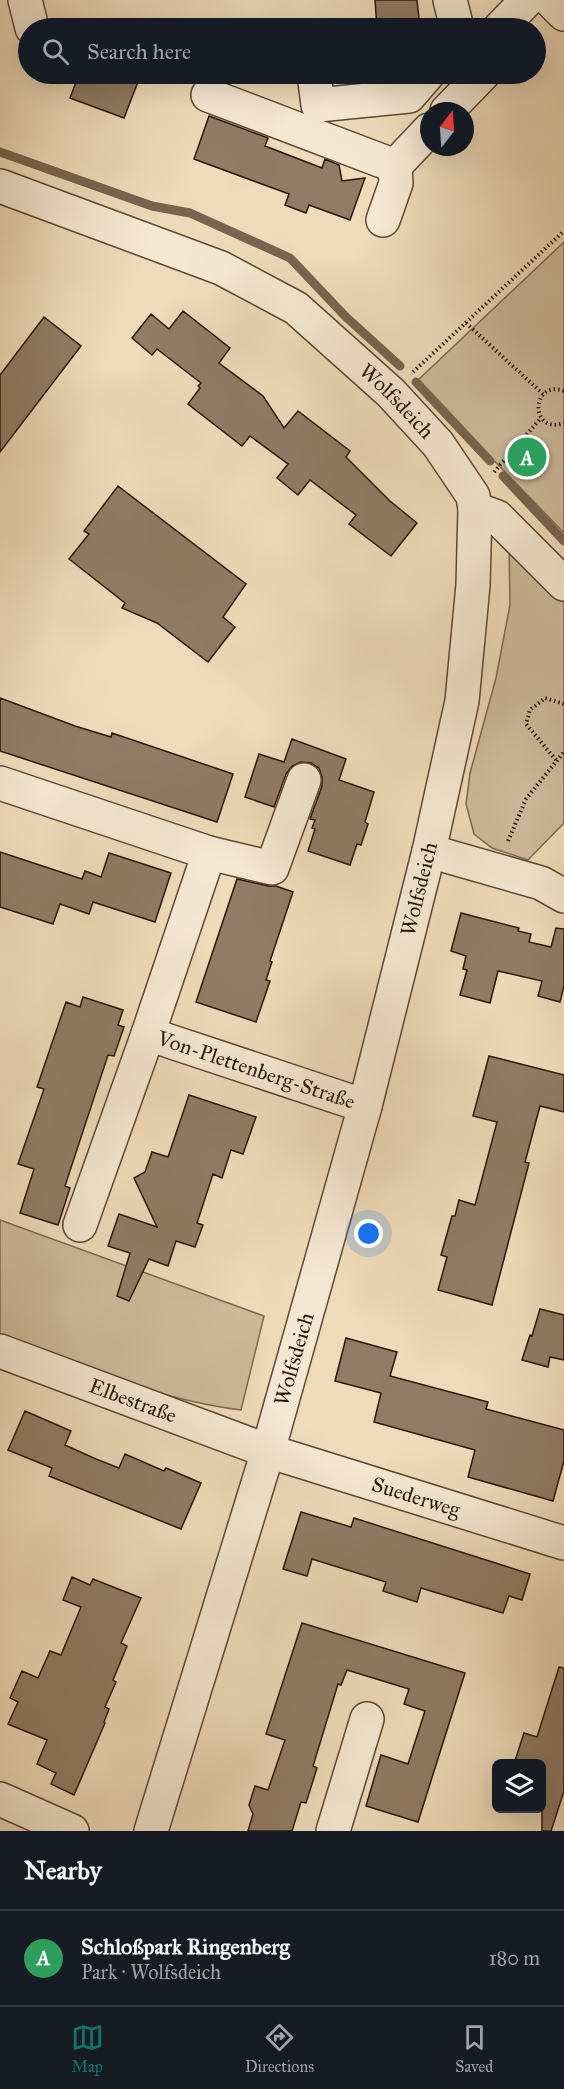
<!DOCTYPE html>
<html lang="en">
<head>
<meta charset="utf-8">
<style>
	:root { --surface:#171b24; --page:#242831; --text:#f1f3f6; --muted:#9ea1a6; --line:#363941; --accent:#0f766e }
	body { margin:0; font-family:"IM FELL Great Primer",serif; background:var(--page); color:var(--text) }
	.controls { position:absolute; right:18px; bottom:18px; display:grid; overflow:hidden; border-radius:9px; box-shadow:0 6px 24px #0002 }
	.controls button { width:54px; height:54px; display:grid; place-items:center; padding:0; border:0; border-bottom:2px solid var(--line); background:var(--surface); color:var(--text); font:30px sans-serif }
	.compass { position:absolute; left:420px; top:102px; width:54px; height:54px; border-radius:50%; background:var(--surface); box-shadow:0 6px 24px #0002; rotate:17deg }
	.you { position:absolute; left:369px; top:1234px; width:21px; height:21px; margin:-15px; border:4px solid #fff; border-radius:50%; background:#1a73e8; box-shadow:0 0 0 9px #1a73e833 }
	.badge { display:grid; place-items:center; width:39px; height:39px; border-radius:50%; background:var(--accent); color:#fff; font-size:20px; font-weight:700 }
	.pin { position:absolute; translate:-50% -50%; border:3px solid #fff; box-shadow:0 2px 6px #0006 }
	.list { margin:0; padding:0; list-style:none }
	h2 { display:flex; justify-content:space-between; align-items:center; height:78px; margin:0; padding:0 24px; font-size:26px }
	h2 small { font-size:20px; font-weight:400; color:var(--muted) }
	.list li { display:grid; grid-template-columns:39px 1fr auto; gap:18px; align-items:center; box-sizing:border-box; height:96px; padding:0 24px; border-top:2px solid var(--line) }
	.list b { display:block; font-size:22px; white-space:nowrap }
	.list p { margin:0; font-size:20px; white-space:nowrap; color:var(--muted) }
	.list em { font-size:20px; font-style:normal; color:var(--muted) }
	.icon { flex:none; width:33px; height:33px; fill:none; stroke:currentColor; stroke-width:2; stroke-linecap:round; stroke-linejoin:round }
	.map { position:relative; flex:none; width:564px; height:1831px; overflow:hidden }
	.search { position:absolute; background:var(--surface); box-shadow:0 6px 24px #0002; left:18px; right:18px; top:18px; height:66px; display:flex; align-items:center; gap:15px; box-sizing:border-box; padding:0 21px; border-radius:33px; color:var(--muted); font-size:22px }
	.sheet { height:174px; background:var(--surface) }
	nav { display:flex; justify-content:space-around; align-items:center; box-sizing:border-box; height:84px; border-top:2px solid var(--line); background:var(--surface); font-size:16px; color:var(--muted) }
	nav a { display:grid; justify-items:center; gap:3px }
	nav .on { color:var(--accent) }
	.map>svg:first-child { display:block }
	.green { fill:#ceba9b; stroke:#7d6852; stroke-width:1.5 }
	.lines { fill:none; stroke-linecap:round; stroke-linejoin:round }
	.stream { stroke:#796450; stroke-width:9 }
	.building { fill:#917c65; stroke:#2c160a; stroke-width:1.5 }
	.minor-casing { stroke:#5d4736; stroke-width:36 }
	.path { stroke:#2c160a; stroke-width:4; stroke-dasharray:1.5 3; stroke-linecap:butt }
	.minor { stroke:#f5e8d2; stroke-width:33 }
	.labels { text-anchor:middle; stroke-width:4.5; stroke-linejoin:round; paint-order:stroke }
	.street-label { font-size:21px; fill:#2c160a; stroke:#f5e8d2 }
</style>
</head>
<body>
<div class="map">
<svg width="564" height="1831" viewBox="0 0 564 1831">
	<rect width="100%" height="100%" fill="#efdbb9"/>
	<filter id="stains"><feTurbulence type="fractalNoise" baseFrequency=".00333" numOctaves="4"/><feColorMatrix values="0 0 0 0 .2 0 0 0 0 .09 0 0 0 0 .02 0 0 0 .5 -.17"/></filter>
	<radialGradient id="worn" r=".72"><stop offset=".6" stop-color="#630" stop-opacity="0"/><stop offset="1" stop-color="#630" stop-opacity=".3"/></radialGradient>
	<path class="green" d="M 564,242 L 564,533 L 417,381 Z
		M 509,546 L 564,600 L 564,823 L 528,860 L 492,848 L 474,834 L 466,804 L 470,773 L 496,678 L 510,605 Z
		M 0,1220 L 264,1316 L 241,1410 C 157,1400 79,1365 0,1336 Z"/>
	<g class="lines">
		<path class="stream" d="M 0,152 L 152,206 L 190,213 L 290,258 L 346,317 L 400,366
			M 416,382 L 490,461
			M 503,476 L 564,541"/>
	</g>
	<path class="building" d="M 375,0 L 417,0 L 420,28 L 377,28 Z
		M 79,74 L 141,74 L 124,118 L 70,98 Z
		M 209,116 L 268,138 L 265,146 L 322,168 L 325,159 L 339,165 L 342,181 L 365,178 L 350,220 L 309,205 L 306,213 L 285,205 L 289,194 L 194,159 Z
		M 183,311 L 230,348 L 219,363 L 263,396 L 284,428 L 298,411 L 350,451 L 346,457 L 390,501 L 417,523 L 391,556 L 349,524 L 356,515 L 310,480 L 298,495 L 277,478 L 288,464 L 250,436 L 242,446 L 188,404 L 200,388 L 198,386 L 201,383 L 157,349 L 152,355 L 132,338 L 151,314 L 169,329 Z
		M 44,317 L 81,346 L 0,452 L 0,375 Z
		M 118,486 L 246,584 L 223,617 L 235,627 L 208,662 L 157,623 L 122,608 L 125,603 L 69,559 L 89,534 L 84,531 Z
		M 0,698 L 75,726 L 111,737 L 112,733 L 233,774 L 217,822 L 0,751 Z
		M 292,739 L 346,759 L 339,780 L 374,792 L 365,822 L 368,824 L 361,845 L 357,844 L 350,865 L 308,851 L 315,829 L 312,828 L 315,820 L 310,819 L 322,786 L 322,777 L 319,768 L 311,763 L 301,762 L 292,766 L 286,774 L 274,807 L 245,797 L 259,754 L 284,762 Z
		M 0,852 L 82,879 L 85,871 L 101,877 L 109,853 L 171,873 L 155,922 L 93,902 L 89,914 L 60,904 L 53,924 L 0,907 Z
		M 237,879 L 268,886 L 276,886 L 293,892 L 270,961 L 272,962 L 266,980 L 270,981 L 256,1022 L 196,1002 Z
		M 461,913 L 519,928 L 518,931 L 531,934 L 529,942 L 551,947 L 556,928 L 564,929 L 564,986 L 560,1002 L 538,996 L 542,981 L 498,971 L 490,1003 L 460,995 L 467,970 L 463,969 L 466,956 L 451,951 Z
		M 83,997 L 123,1010 L 118,1025 L 124,1027 L 114,1056 L 108,1055 L 65,1186 L 70,1188 L 58,1225 L 20,1213 L 34,1169 L 18,1164 L 44,1089 L 37,1087 L 66,1002 L 80,1007 Z
		M 489,1056 L 564,1075 L 564,1112 L 540,1106 L 525,1162 L 529,1163 L 492,1305 L 438,1290 L 447,1257 L 441,1255 L 452,1216 L 455,1216 L 459,1200 L 475,1205 L 497,1122 L 473,1116 Z
		M 189,1095 L 256,1117 L 243,1154 L 231,1150 L 222,1178 L 213,1174 L 197,1223 L 203,1225 L 195,1247 L 176,1241 L 168,1266 L 149,1259 L 129,1301 L 117,1296 L 130,1253 L 108,1246 L 119,1214 L 157,1227 L 134,1178 L 145,1172 L 152,1152 L 168,1157 Z
		M 540,1309 L 564,1315 L 564,1360 L 550,1357 L 548,1367 L 522,1360 L 530,1335 L 532,1336 Z
		M 346,1338 L 397,1352 L 390,1376 L 488,1402 L 486,1409 L 564,1430 L 564,1461 L 553,1501 L 468,1477 L 475,1450 L 374,1422 L 381,1393 L 335,1381 Z
		M 25,1411 L 71,1431 L 65,1445 L 96,1459 L 119,1468 L 125,1454 L 164,1471 L 166,1468 L 201,1483 L 181,1529 L 49,1476 L 52,1468 L 8,1450 Z
		M 301,1512 L 351,1527 L 354,1518 L 530,1574 L 522,1600 L 509,1596 L 503,1613 L 421,1588 L 417,1602 L 383,1591 L 386,1582 L 312,1559 L 307,1576 L 283,1569 Z
		M 72,1577 L 90,1585 L 93,1579 L 141,1598 L 121,1643 L 127,1646 L 113,1680 L 116,1682 L 105,1707 L 109,1709 L 104,1722 L 105,1723 L 74,1795 L 51,1784 L 56,1773 L 37,1764 L 47,1740 L 8,1724 L 18,1702 L 10,1698 L 22,1671 L 38,1678 L 50,1651 L 61,1655 L 81,1607 L 63,1600 Z
		M 302,1623 L 465,1673 L 418,1822 L 366,1806 L 381,1755 L 408,1764 L 425,1711 L 404,1704 L 409,1689 L 347,1670 L 341,1685 L 338,1684 L 313,1766 L 317,1768 L 306,1803 L 301,1802 L 292,1831 L 248,1831 L 253,1814 L 249,1805 L 255,1786 L 268,1790 L 285,1740 L 266,1734 Z
		M 559,1667 L 564,1668 L 564,1791 L 551,1831 L 542,1831 L 542,1764 L 514,1764 L 524,1733 L 537,1737 Z"/>
	<g class="lines">
		<g class="minor-casing">
			<g id="minor">
				<path d="M 25,0 L 32,28"/>
				<path d="M 450,0 L 457,28"/>
				<path d="M 550,0 L 564,14"/>
				<path d="M 500,28 L 527,0"/>
				<path d="M 314,74 L 318,105 L 409,96 L 428,74"/>
				<path d="M 208,95 L 395,166 L 429,130"/>
				<path d="M 447,111 L 483,74"/>
				<path id="s1" d="M 0,186 L 221,268 L 296,308 L 391,393 L 438,444 L 473,496 L 475,509 L 473,585 L 462,701 L 429,851 L 365,1106 L 268,1451 L 151,1831"/>
				<path d="M 383,220 L 396,183 L 395,166"/>
				<path d="M 475,509 L 497,517 L 564,584"/>
				<path d="M 0,783 L 209,853 L 148,1034 L 80,1225"/>
				<path d="M 429,851 L 541,883 L 564,896"/>
				<path d="M 209,853 L 272,868 L 304,780"/>
				<path id="s2" d="M 148,1034 L 365,1106"/>
				<path id="s3" d="M 0,1351 L 268,1451 L 564,1543"/>
				<path d="M 0,1799 L 72,1831"/>
				<path d="M 333,1831 L 367,1719"/>
			</g>
		</g>
		<path class="path" d="M 466,323 L 543,394
			M 413,372 L 564,231
			M 564,391 C 531,379 529,435 564,423
			M 494,472 L 541,418
			M 556,760 L 526,724 L 530,710 L 545,698 L 564,704
			M 508,841 L 526,799 L 564,752"/>
		<use href="#minor" class="minor"/>
	</g>
	<g class="labels">
		<g class="street-label">
			<text dy="7" stroke="none"><textPath href="#s1" startOffset="458">Wolfsdeich</textPath></text>
			<text transform="translate(419 889) rotate(-76)" y="7">Wolfsdeich</text>
			<text dy="7" stroke="none"><textPath href="#s2" startOffset="114">Von-Plettenberg-Straße</textPath></text>
			<text transform="translate(294 1359) rotate(-74)" y="7">Wolfsdeich</text>
			<text dy="7" stroke="none"><textPath href="#s3" startOffset="142">Elbestraße</textPath></text>
			<text dy="7" stroke="none"><textPath href="#s3" startOffset="441">Suederweg</textPath></text>
		</g>
	</g>
	<rect width="100%" height="100%" filter="url(#stains)"/>
	<rect width="100%" height="100%" fill="url(#worn)"/>
</svg>
<div class="controls">
<button><svg class="icon" aria-label="layers" viewBox="0 0 24 24"><path d="M12 4l9 5-9 5-9-5zM3 14l9 5 9-5"/></svg></button>
</div>
<svg class="compass" viewBox="-18 -18 36 36"><path d="M0-13l5 13h-10z" fill="#e53935"/><path d="M0 13l5-13h-10z" fill="#9ea1a6"/></svg>
<div class="you"></div>
<div class="pin badge" style="left:527px;top:457px;background:#2e9e5b">A</div>
<div class="search"><svg class="icon" aria-label="search" viewBox="0 0 24 24"><circle cx="10" cy="10" r="6"/><path d="M15 15l6 6"/></svg>Search here</div>
</div>
<section class="sheet">
<h2>Nearby<small></small></h2>
<ul class="list">
<li><span class="badge" style="background:#2e9e5b">A</span><div><b>Schloßpark Ringenberg</b><p>Park · Wolfsdeich</p></div><em>180 m</em></li>
</ul>
</section>
<nav>
<a class="on"><svg class="icon" aria-label="map" viewBox="0 0 24 24"><path d="M3 6l6-2 6 2 6-2v14l-6 2-6-2-6 2zM9 4v14M15 6v14"/></svg>Map</a>
<a><svg class="icon" aria-label="directions" viewBox="0 0 24 24"><path d="M12 3l9 9-9 9-9-9zM9 14v-3h6M13 9l2 2-2 2"/></svg>Directions</a>
<a><svg class="icon" aria-label="saved" viewBox="0 0 24 24"><path d="M7 4h10v16l-5-4-5 4z"/></svg>Saved</a>
</nav>
</body>
</html>
